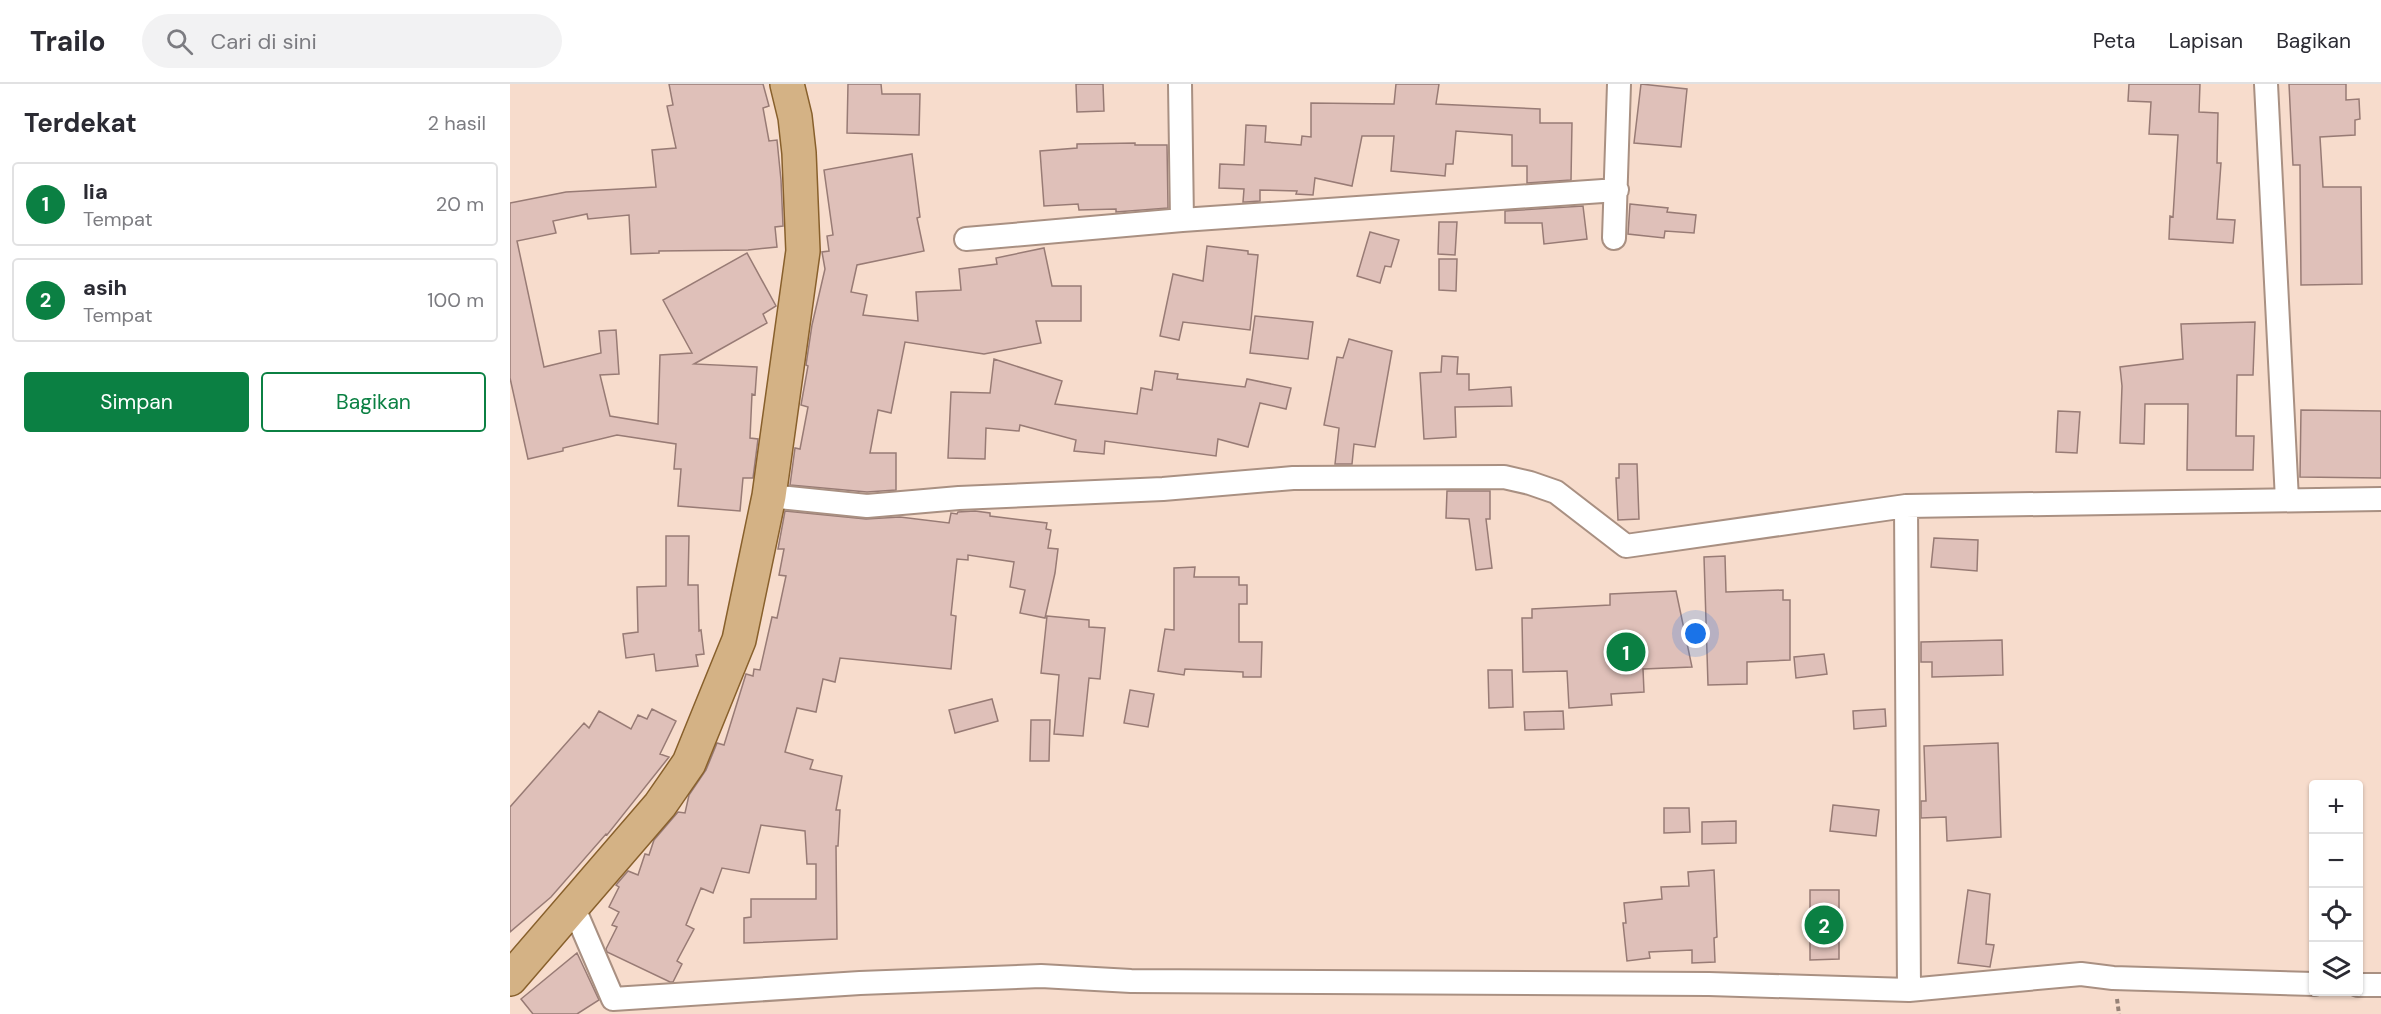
<!DOCTYPE html>
<html lang="id">
<head>
<meta charset="utf-8">
<style>
	:root { --surface:#fff; --page:#f2f2f3; --text:#2b2b33; --muted:#7c7c81; --line:#e1e1e2; --accent:#0b8043 }
	body { margin:0; font-family:"DM Sans",sans-serif; background:var(--page); color:var(--text) }
	.controls { position:absolute; right:18px; bottom:18px; display:grid; overflow:hidden; border-radius:6px; box-shadow:0 2px 4px #0004 }
	.controls button { width:54px; height:54px; display:grid; place-items:center; padding:0; border:0; border-bottom:2px solid var(--line); background:var(--surface); color:var(--text); font:30px sans-serif }
	.you { position:absolute; left:1186px; top:550px; width:21px; height:21px; margin:-15px; border:4px solid #fff; border-radius:50%; background:#1a73e8; box-shadow:0 0 0 9px #1a73e833 }
	.badge { display:grid; place-items:center; width:39px; height:39px; border-radius:50%; background:var(--accent); color:#fff; font-size:20px; font-weight:700 }
	.pin { position:absolute; translate:-50% -50%; border:3px solid #fff; box-shadow:0 2px 6px #0006 }
	.list { margin:0; padding:0; list-style:none }
	h2 { display:flex; justify-content:space-between; align-items:center; height:78px; margin:0; padding:0 24px; font-size:26px }
	h2 small { font-size:20px; font-weight:400; color:var(--muted) }
	.list li { display:grid; grid-template-columns:39px 1fr auto; gap:18px; align-items:center; box-sizing:border-box; height:84px; margin:0 12px 12px; padding:0 12px; border:2px solid var(--line); border-radius:6px }
	.list b { display:block; font-size:22px; white-space:nowrap }
	.list p { margin:0; font-size:20px; white-space:nowrap; color:var(--muted) }
	.list em { font-size:20px; font-style:normal; color:var(--muted) }
	.actions { display:flex; gap:12px; padding:18px 24px }
	.actions a { flex:1; padding:14px 0; border:2px solid var(--accent); border-radius:6px; text-align:center; font-size:21px; color:var(--accent) }
	.actions .main { background:var(--accent); color:#fff }
	.icon { flex:none; width:33px; height:33px; fill:none; stroke:currentColor; stroke-width:2; stroke-linecap:round; stroke-linejoin:round }
	.map { position:relative; flex:none; width:1871px; height:930px; overflow:hidden }
	header { display:flex; align-items:center; gap:36px; box-sizing:border-box; height:84px; padding:0 30px; background:var(--surface); border-bottom:2px solid var(--line) }
	header strong { font-size:28px }
	nav { display:flex; gap:33px; margin-inline-start:auto; font-size:21px }
	.search { width:420px; height:54px; background:var(--page); display:flex; align-items:center; gap:15px; box-sizing:border-box; padding:0 21px; border-radius:33px; color:var(--muted); font-size:22px }
	main { display:flex }
	aside { flex:1; background:var(--surface) }
	.map>svg:first-child { display:block }
	.building { fill:#dfc0b9; stroke:#987b75; stroke-width:1.5 }
	.lines { fill:none; stroke-linecap:round; stroke-linejoin:round }
	.street-casing { stroke:#a99082; stroke-width:26 }
	.primary-casing { stroke:#88602c; stroke-width:36 }
	.path { stroke:#958277; stroke-width:4; stroke-dasharray:4.5 3; stroke-linecap:butt }
	.street { stroke:#fff; stroke-width:22 }
	.primary { stroke:#d4b285; stroke-width:33 }
</style>
</head>
<body>
<header>
<strong>Trailo</strong>
<div class="search"><svg class="icon" aria-label="search" viewBox="0 0 24 24"><circle cx="10" cy="10" r="6"/><path d="M15 15l6 6"/></svg>Cari di sini</div>
<nav><a>Peta</a><a>Lapisan</a><a>Bagikan</a></nav>
</header>
<main>
<aside>
<h2>Terdekat<small>2 hasil</small></h2>
<ul class="list">
<li><span class="badge">1</span><div><b>lia</b><p>Tempat</p></div><em>20 m</em></li>
<li><span class="badge">2</span><div><b>asih</b><p>Tempat</p></div><em>100 m</em></li>
</ul>
<div class="actions"><a class="main">Simpan</a><a>Bagikan</a></div>
</aside>
<div class="map">
<svg width="1871" height="930" viewBox="0 0 1871 930">
	<rect width="100%" height="100%" fill="#f7dccc"/>
	<path class="building" d="M 159,0 L 253,0 L 259,22 L 253,24 L 259,57 L 267,56 L 271,96 L 273,142 L 265,143 L 267,163 L 238,166 L 149,167 L 149,169 L 121,170 L 119,131 L 78,135 L 77,130 L 43,137 L 46,149 L 7,157 L 34,283 L 91,269 L 89,247 L 106,246 L 109,290 L 90,291 L 100,332 L 148,340 L 150,271 L 182,269 L 153,216 L 237,169 L 266,222 L 253,230 L 257,239 L 184,280 L 247,283 L 245,311 L 242,310 L 240,354 L 248,355 L 243,394 L 233,394 L 230,427 L 168,422 L 171,385 L 164,385 L 166,360 L 107,351 L 53,364 L 53,367 L 18,375 L 0,294 L 0,119 L 56,108 L 146,103 L 142,66 L 166,64 L 157,22 L 163,21 Z
		M 338,0 L 371,0 L 372,10 L 410,10 L 409,51 L 337,49 Z
		M 566,0 L 593,0 L 594,27 L 567,28 Z
		M 886,0 L 929,0 L 926,20 L 1030,25 L 1030,39 L 1062,39 L 1061,96 L 1017,99 L 1017,82 L 1002,82 L 1002,51 L 946,47 L 943,80 L 936,80 L 935,92 L 881,87 L 884,52 L 852,52 L 842,102 L 805,94 L 803,111 L 786,110 L 787,107 L 750,106 L 750,117 L 736,118 L 733,118 L 734,105 L 709,104 L 710,80 L 734,81 L 736,41 L 756,42 L 755,58 L 791,61 L 792,52 L 801,53 L 801,19 L 884,20 Z
		M 1131,0 L 1177,5 L 1171,63 L 1124,59 Z
		M 1619,0 L 1690,0 L 1689,28 L 1708,29 L 1707,79 L 1711,79 L 1707,135 L 1725,136 L 1723,159 L 1659,155 L 1660,132 L 1663,133 L 1668,51 L 1639,50 L 1641,18 L 1618,17 Z
		M 1779,0 L 1836,0 L 1836,16 L 1849,15 L 1850,35 L 1845,36 L 1845,51 L 1810,53 L 1813,103 L 1851,103 L 1852,200 L 1791,201 L 1790,81 L 1783,81 Z
		M 625,59 L 625,61 L 657,61 L 658,124 L 606,128 L 606,125 L 569,126 L 568,120 L 534,122 L 530,67 L 567,64 L 567,60 Z
		M 402,70 L 410,133 L 407,134 L 414,167 L 347,181 L 341,208 L 357,211 L 353,231 L 408,237 L 406,208 L 451,206 L 449,185 L 487,180 L 486,174 L 534,164 L 542,202 L 571,202 L 571,237 L 526,237 L 531,259 L 474,270 L 395,258 L 381,329 L 368,326 L 360,369 L 386,369 L 386,406 L 357,408 L 280,401 L 285,364 L 290,365 L 298,323 L 291,321 L 298,282 L 296,281 L 302,241 L 315,185 L 312,168 L 319,167 L 317,152 L 323,151 L 314,86 Z
		M 1120,120 L 1158,124 L 1157,128 L 1186,131 L 1184,149 L 1155,147 L 1154,154 L 1118,150 Z
		M 1073,122 L 1077,155 L 1034,160 L 1032,139 L 995,139 L 995,127 Z
		M 929,138 L 947,138 L 945,171 L 928,170 Z
		M 860,148 L 889,156 L 881,183 L 875,182 L 870,199 L 847,192 Z
		M 697,162 L 738,167 L 738,170 L 748,171 L 740,246 L 673,238 L 669,256 L 650,252 L 663,190 L 693,197 Z
		M 929,175 L 947,175 L 946,207 L 929,206 Z
		M 745,232 L 803,238 L 798,275 L 740,269 Z
		M 1745,238 L 1743,291 L 1727,291 L 1726,352 L 1744,352 L 1743,386 L 1677,386 L 1678,320 L 1635,320 L 1634,360 L 1610,359 L 1612,302 L 1610,283 L 1673,275 L 1671,240 Z
		M 839,255 L 882,267 L 865,363 L 844,360 L 842,380 L 825,380 L 829,344 L 814,341 L 827,273 L 833,274 Z
		M 932,272 L 948,273 L 947,290 L 959,290 L 959,306 L 1001,303 L 1002,322 L 945,323 L 946,353 L 914,355 L 910,289 L 931,288 Z
		M 484,275 L 552,297 L 545,320 L 627,330 L 631,304 L 642,306 L 645,287 L 668,290 L 667,295 L 735,303 L 737,295 L 781,304 L 776,325 L 750,319 L 738,363 L 708,355 L 706,372 L 595,357 L 594,370 L 564,367 L 566,356 L 510,341 L 509,347 L 476,344 L 475,375 L 438,374 L 441,308 L 480,309 Z
		M 1791,326 L 1871,327 L 1871,394 L 1790,393 Z
		M 1548,327 L 1570,328 L 1567,369 L 1546,368 Z
		M 1109,380 L 1127,380 L 1129,435 L 1108,436 L 1106,394 L 1109,394 Z
		M 937,407 L 980,407 L 980,435 L 976,435 L 982,484 L 966,486 L 959,435 L 936,434 Z
		M 275,427 L 356,435 L 390,433 L 439,439 L 441,429 L 447,430 L 448,428 L 465,427 L 480,429 L 480,432 L 537,439 L 536,445 L 541,446 L 538,464 L 548,465 L 545,489 L 535,534 L 510,529 L 515,506 L 500,503 L 504,478 L 458,471 L 458,476 L 447,475 L 441,531 L 446,532 L 441,585 L 330,574 L 325,598 L 313,595 L 306,628 L 287,624 L 275,668 L 303,676 L 300,685 L 332,692 L 326,726 L 330,726 L 328,762 L 326,762 L 327,855 L 234,859 L 234,834 L 241,833 L 241,815 L 306,815 L 306,780 L 297,780 L 295,747 L 251,741 L 239,789 L 212,784 L 203,809 L 191,804 L 176,841 L 184,845 L 167,877 L 172,880 L 163,898 L 160,898 L 97,868 L 96,865 L 107,843 L 102,841 L 109,828 L 99,823 L 109,803 L 106,801 L 118,787 L 128,791 L 135,770 L 139,771 L 144,756 L 168,728 L 175,729 L 179,711 L 196,686 L 207,659 L 214,661 L 236,590 L 243,592 L 244,585 L 250,586 L 262,533 L 267,534 L 276,492 L 269,491 L 274,465 L 268,465 Z
		M 156,452 L 179,452 L 178,501 L 188,501 L 189,547 L 191,546 L 194,570 L 186,571 L 188,582 L 146,587 L 144,570 L 116,574 L 113,550 L 128,548 L 127,503 L 156,502 Z
		M 1424,454 L 1468,456 L 1467,487 L 1421,483 Z
		M 1215,472 L 1216,508 L 1273,506 L 1273,516 L 1280,516 L 1280,576 L 1237,578 L 1237,600 L 1198,601 L 1194,473 Z
		M 685,483 L 684,493 L 729,493 L 729,501 L 737,501 L 737,520 L 729,520 L 729,558 L 752,558 L 751,593 L 733,593 L 733,588 L 675,585 L 674,591 L 648,587 L 655,545 L 664,546 L 664,484 Z
		M 1166,507 L 1182,583 L 1133,585 L 1134,608 L 1101,610 L 1102,621 L 1059,624 L 1057,587 L 1013,588 L 1012,534 L 1022,534 L 1022,525 L 1100,521 L 1100,510 Z
		M 537,532 L 579,536 L 579,543 L 595,544 L 590,595 L 579,594 L 573,652 L 544,650 L 549,591 L 531,589 Z
		M 1492,556 L 1493,591 L 1422,593 L 1422,578 L 1411,578 L 1411,558 Z
		M 1314,570 L 1317,590 L 1286,594 L 1284,573 Z
		M 978,586 L 1002,586 L 1003,623 L 979,624 Z
		M 620,606 L 644,610 L 638,643 L 614,639 Z
		M 482,615 L 488,637 L 445,649 L 439,626 Z
		M 142,625 L 166,637 L 150,670 L 159,673 L 97,751 L 96,750 L 41,813 L 0,848 L 0,723 L 74,639 L 79,644 L 89,627 L 121,645 L 128,631 L 137,635 Z
		M 1375,625 L 1376,642 L 1344,645 L 1343,627 Z
		M 1053,627 L 1054,645 L 1015,646 L 1014,628 Z
		M 521,636 L 540,636 L 539,677 L 520,677 Z
		M 1488,659 L 1491,753 L 1437,757 L 1436,733 L 1411,734 L 1411,717 L 1416,717 L 1414,662 Z
		M 1323,721 L 1369,726 L 1366,752 L 1320,747 Z
		M 1154,724 L 1179,724 L 1180,748 L 1154,749 Z
		M 1226,737 L 1226,759 L 1192,760 L 1192,738 Z
		M 1204,786 L 1207,853 L 1204,854 L 1205,878 L 1182,879 L 1182,866 L 1139,868 L 1140,874 L 1117,877 L 1113,839 L 1116,839 L 1114,819 L 1152,815 L 1151,803 L 1179,802 L 1178,788 Z
		M 1300,806 L 1329,806 L 1329,875 L 1300,876 Z
		M 1458,806 L 1480,810 L 1476,860 L 1484,861 L 1480,883 L 1448,879 Z
		M 67,869 L 89,916 L 67,930 L 23,930 L 11,915 Z"/>
	<g class="lines">
		<g class="street-casing">
			<path id="street" d="M 670,0 L 672,136
				M 1756,0 L 1777,416
				M 1104,154 L 1109,0
				M 456,155 L 672,136 L 1107,106
				M 259,412 L 357,422 L 449,414 L 653,405 L 783,394 L 994,393 L 1020,399 L 1046,408 L 1116,462 L 1396,422 L 1871,415
				M 1396,422 L 1399,906
				M 63,822 L 103,915 L 350,899 L 531,892 L 621,897 L 1199,900 L 1399,906 L 1571,890 L 1603,894 L 1804,900
				M 1848,901 L 1871,901"/>
		</g>
		<g class="primary-casing">
			<path id="primary" d="M 0,895 L 150,721 L 179,679 L 229,556 L 259,412 L 293,167 L 289,69 L 285,33 L 277,0"/>
		</g>
		<path class="path" d="M 1607,915 L 1609,930"/>
		<use href="#street" class="street"/>
		<use href="#primary" class="primary"/>
	</g>
</svg>
<div class="controls">
<button>+</button>
<button>−</button>
<button><svg class="icon" aria-label="locate" viewBox="0 0 24 24"><circle cx="12" cy="12" r="6"/><path d="M12 2v4M12 18v4M2 12h4M18 12h4"/></svg></button>
<button><svg class="icon" aria-label="layers" viewBox="0 0 24 24"><path d="M12 4l9 5-9 5-9-5zM3 14l9 5 9-5"/></svg></button>
</div>
<div class="you"></div>
<div class="pin badge" style="left:1116px;top:568px">1</div>
<div class="pin badge" style="left:1314px;top:841px">2</div>
</div>
</main>
</body>
</html>
